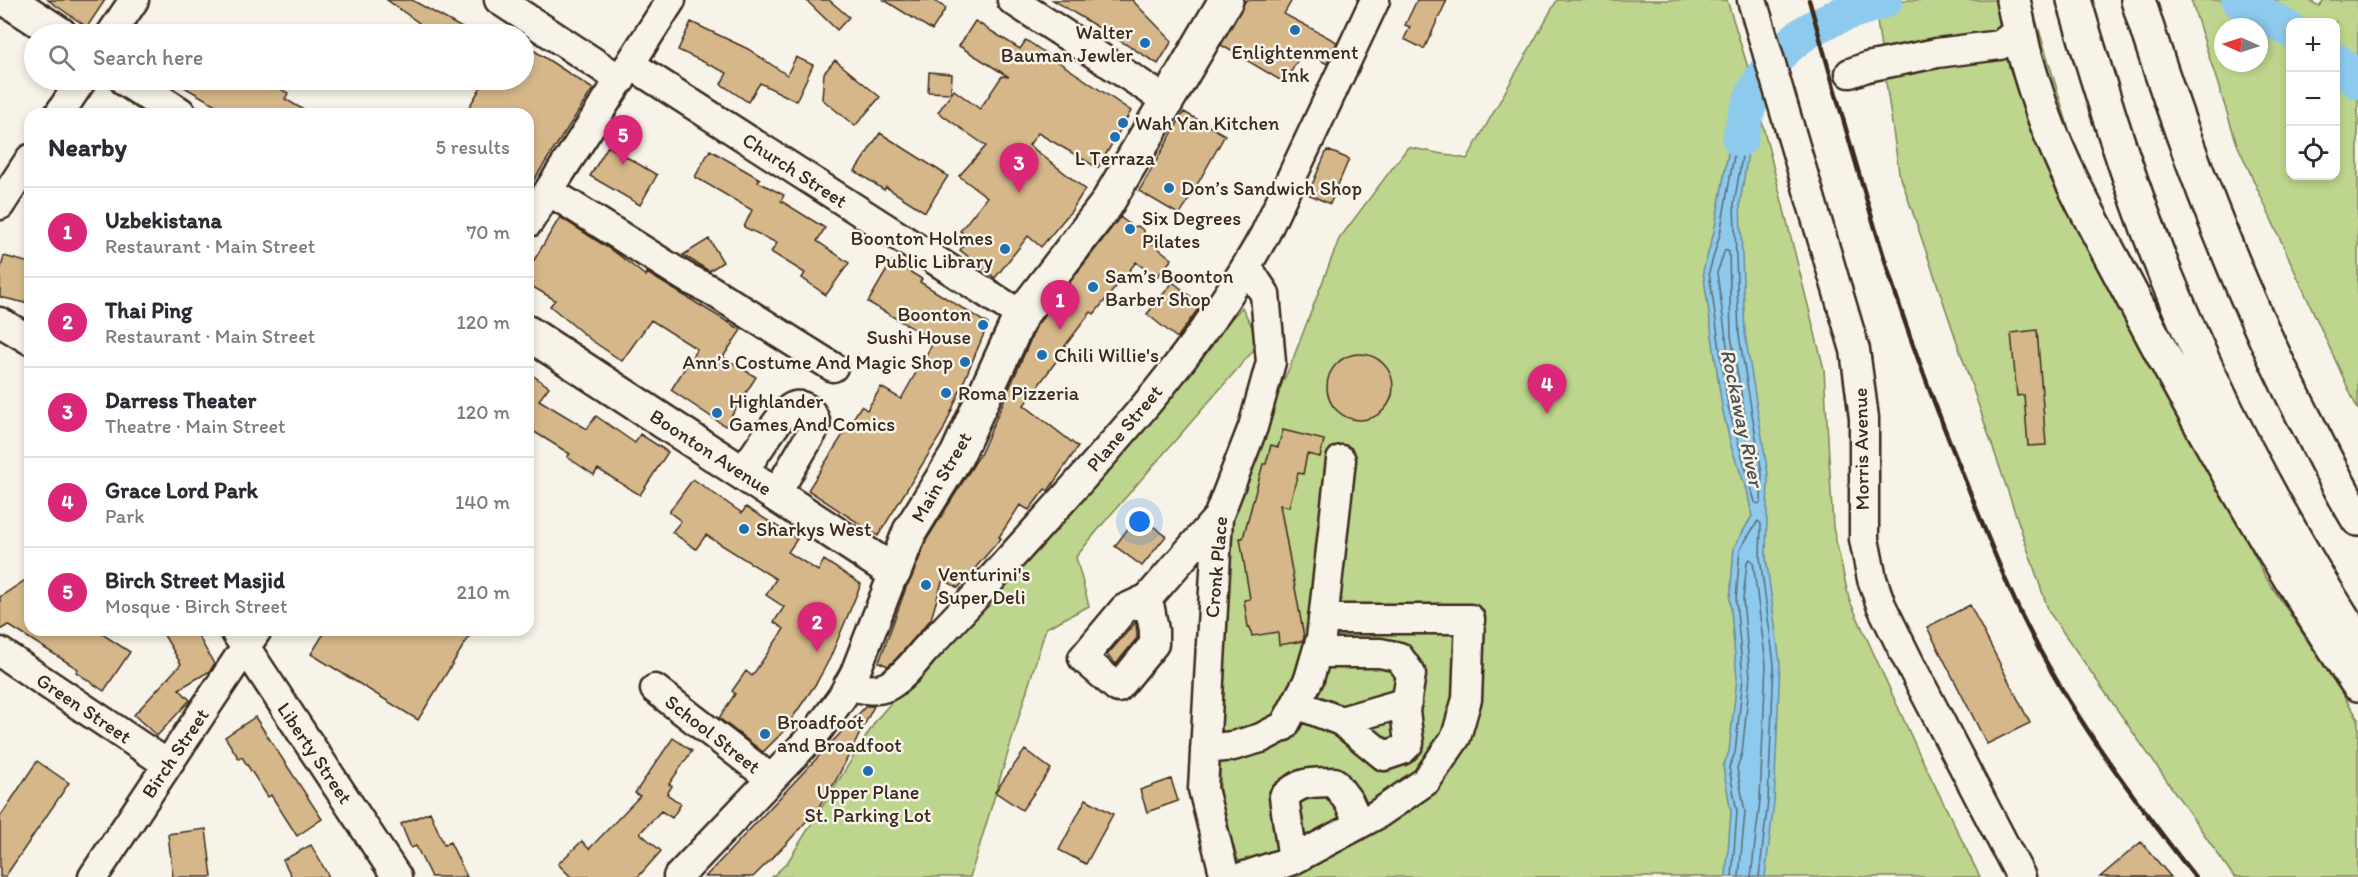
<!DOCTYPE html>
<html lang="en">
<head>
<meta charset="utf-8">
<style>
	:root { --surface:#fff; --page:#f2f2f3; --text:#2b2b33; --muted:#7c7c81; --line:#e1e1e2; --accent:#db2777 }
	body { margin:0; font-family:Itim,sans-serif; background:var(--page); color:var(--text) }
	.controls { position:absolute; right:18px; top:18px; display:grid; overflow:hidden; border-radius:12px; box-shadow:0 3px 9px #0003 }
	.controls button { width:54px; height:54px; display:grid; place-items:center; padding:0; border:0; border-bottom:2px solid var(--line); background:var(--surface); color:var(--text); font:30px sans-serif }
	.compass { position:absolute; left:2214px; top:18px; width:54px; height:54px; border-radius:50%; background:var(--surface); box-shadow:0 3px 9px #0003; rotate:273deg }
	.you { position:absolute; left:1140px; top:522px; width:21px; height:21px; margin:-15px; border:4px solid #fff; border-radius:50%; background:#1a73e8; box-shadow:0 0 0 9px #1a73e833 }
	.badge { display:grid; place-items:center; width:39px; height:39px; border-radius:50%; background:var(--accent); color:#fff; font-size:20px; font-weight:700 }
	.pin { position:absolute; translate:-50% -50px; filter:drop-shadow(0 2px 3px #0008) }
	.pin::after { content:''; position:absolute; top:32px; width:21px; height:18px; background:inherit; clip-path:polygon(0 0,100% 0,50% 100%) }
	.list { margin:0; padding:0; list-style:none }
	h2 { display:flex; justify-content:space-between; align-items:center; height:78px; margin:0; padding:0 24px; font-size:26px }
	h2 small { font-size:20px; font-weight:400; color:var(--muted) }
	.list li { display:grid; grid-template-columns:39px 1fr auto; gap:18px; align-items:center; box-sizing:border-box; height:90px; padding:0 24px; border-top:2px solid var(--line) }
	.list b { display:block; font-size:22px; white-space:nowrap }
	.list p { margin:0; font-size:20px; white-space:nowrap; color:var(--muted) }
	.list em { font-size:20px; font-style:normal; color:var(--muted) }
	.icon { flex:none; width:33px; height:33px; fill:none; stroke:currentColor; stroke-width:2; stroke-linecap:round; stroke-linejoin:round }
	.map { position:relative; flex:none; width:2358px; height:877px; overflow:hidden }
	.search { position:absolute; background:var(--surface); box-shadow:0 3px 9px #0003; left:24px; top:24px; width:510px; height:66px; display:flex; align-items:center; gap:15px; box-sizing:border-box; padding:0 21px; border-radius:33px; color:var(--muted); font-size:22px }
	.panel { position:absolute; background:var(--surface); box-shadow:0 3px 9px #0003; left:24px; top:108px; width:510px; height:528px; border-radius:18px }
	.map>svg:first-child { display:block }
	.green { fill:#bdd58c; stroke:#7c8055; stroke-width:1.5; fill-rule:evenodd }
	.water { fill:#8dcaed; stroke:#6c8a9a; stroke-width:1.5 }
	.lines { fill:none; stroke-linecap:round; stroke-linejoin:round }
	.shore { stroke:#5c6a71; stroke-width:1.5 }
	.river { stroke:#8dcaed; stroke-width:36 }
	.building { fill:#d5b789; stroke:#3b2a1e; stroke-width:1.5 }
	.minor-casing { stroke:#3b2a1e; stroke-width:33 }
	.major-casing { stroke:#3b2a1e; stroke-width:38 }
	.highway-casing { stroke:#3b2a1e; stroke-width:38 }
	.minor { stroke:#f7f3e8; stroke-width:28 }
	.major { stroke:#f7f3e8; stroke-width:33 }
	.highway { stroke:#f7f3e8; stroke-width:33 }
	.rail { stroke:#3b2a1e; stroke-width:4.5 }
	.poi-dot { fill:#1f6fb2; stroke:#f7f3e8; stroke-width:2 }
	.labels { text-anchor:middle; stroke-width:5; stroke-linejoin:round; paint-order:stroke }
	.poi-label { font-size:20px; fill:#3b2a1e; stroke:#f7f3e8; text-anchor:start }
	.street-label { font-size:20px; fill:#3b2a1e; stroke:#f7f3e8 }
	.water-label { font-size:21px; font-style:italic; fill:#505252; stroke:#f7f3e8 }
</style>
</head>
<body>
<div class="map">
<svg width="2358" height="877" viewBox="0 0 2358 877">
	<rect width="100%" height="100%" fill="#f7f3e8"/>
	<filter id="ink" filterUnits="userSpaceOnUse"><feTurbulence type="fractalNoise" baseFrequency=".0167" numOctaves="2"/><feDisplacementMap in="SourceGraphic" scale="12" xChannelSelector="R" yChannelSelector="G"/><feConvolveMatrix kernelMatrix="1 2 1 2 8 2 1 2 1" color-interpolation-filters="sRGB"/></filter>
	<g filter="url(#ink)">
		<path class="green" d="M 1557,0 L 1727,0 L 1750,74 L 1824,369 L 1833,527 L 1849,599 L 1917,749 L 1980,877 L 1245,877 L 1220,814 L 1220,577 L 1248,458 L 1291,364 L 1339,239 L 1408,147 L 1467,159 Z
			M 1874,0 L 2030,0 L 2090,199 L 2151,353 L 2265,576 L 2358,718 L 2358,877 L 2234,877 L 2049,612 L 1899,172 Z
			M 2191,0 L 2308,0 L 2319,6 L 2324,0 L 2358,0 L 2358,410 L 2237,144 ZM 2336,22 L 2336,176 L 2290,176 L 2290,22 ZM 2223,27 L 2259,27 L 2259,63 L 2223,63 Z
			M 1242,307 L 1260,343 L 1106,520 L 1076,557 L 1089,606 L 1046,628 L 970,877 L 772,877 L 787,863 L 877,719 L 1063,504 Z"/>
		<path class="water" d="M 1750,74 L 1761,117 L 1749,146 L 1740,203 L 1745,334 L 1768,474 L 1766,557 L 1780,663 L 1774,802 L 1765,877 L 1726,877 L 1731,812 L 1723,766 L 1729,752 L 1737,678 L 1730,600 L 1734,547 L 1752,516 L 1747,490 L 1732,450 L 1722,407 L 1703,271 L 1714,232 L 1732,131 Z"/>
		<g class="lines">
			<path class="shore" d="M 1750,104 L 1754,117 L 1744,145 L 1734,204 L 1739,335 L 1762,474 L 1761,502 L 1758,504 L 1755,502 L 1728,406 L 1709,272 L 1720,234 L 1738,133 L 1746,106 Z
				M 1725,250 L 1729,252 L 1731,336 L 1746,422 L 1743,426 L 1740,424 L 1735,404 L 1717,273 Z
				M 1732,877 L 1737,812 L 1729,767 L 1735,753 L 1743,678 L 1736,600 L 1740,549 L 1758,521 L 1761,524 L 1760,557 L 1774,664 L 1768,801 L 1759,877
				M 1739,877 L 1745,812 L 1737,768 L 1742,753 L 1750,677 L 1743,600 L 1747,562 L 1750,559 L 1753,562 L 1766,664 L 1760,800 L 1751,877"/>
			<path class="river" d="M 2239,0 L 2290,30
				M 2336,61 L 2358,81
				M 1740,139 C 1751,80 1780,39 1836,17 C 1852,10 1869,6 1885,0"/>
		</g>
		<path class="building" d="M 48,0 L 105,0 L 87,27 Z
			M 387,0 L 412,0 L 473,34 L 412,34 L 419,23 Z
			M 806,0 L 829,0 L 849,17 L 837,30 Z
			M 884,0 L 933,0 L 946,8 L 932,30 Z
			M 1053,0 L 1132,0 L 1172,41 L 1158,64 Z
			M 1246,0 L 1292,0 L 1284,14 L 1337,42 L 1327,64 L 1303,50 L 1285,83 L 1221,45 Z
			M 1417,0 L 1447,0 L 1424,49 L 1404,39 L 1410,27 L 1405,25 Z
			M 975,21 L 1020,49 L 1026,40 L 1131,111 L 1098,168 L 1038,133 L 1029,145 L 1085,189 L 1072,210 L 1041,247 L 1028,236 L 995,278 L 960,250 L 969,238 L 960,231 L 987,197 L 959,176 L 986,146 L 938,112 L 954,90 L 980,109 L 1002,76 L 1009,77 L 959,46 Z
			M 691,22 L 748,49 L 787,75 L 796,57 L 813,65 L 796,101 L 760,83 L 748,102 L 721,84 L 727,73 L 678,50 Z
			M 524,44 L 593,89 L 528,189 L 528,114 L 465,114 L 485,80 L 524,80 Z
			M 835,60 L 880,97 L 855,126 L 822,99 L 824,73 Z
			M 929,72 L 952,74 L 951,93 L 928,92 Z
			M 172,80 L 264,80 L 288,93 L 285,99 L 311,114 L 231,114 Z
			M 1184,112 L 1225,135 L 1180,215 L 1139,191 Z
			M 880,133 L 948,176 L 925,212 L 886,187 L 884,190 L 855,171 Z
			M 608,146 L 657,175 L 640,205 L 590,176 Z
			M 710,150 L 760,179 L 758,182 L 784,195 L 781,201 L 825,228 L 817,241 L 849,263 L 826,295 L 802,278 L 805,273 L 771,252 L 777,243 L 744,227 L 752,210 L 695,177 Z
			M 1327,150 L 1349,159 L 1330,204 L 1308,194 Z
			M 560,217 L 616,253 L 646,276 L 647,273 L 741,330 L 723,357 L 756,377 L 725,426 L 671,390 L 697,349 L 651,320 L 622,361 L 591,340 L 550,306 L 555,300 L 528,284 L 528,270 Z
			M 1120,217 L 1133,227 L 1138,226 L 1144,231 L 1144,237 L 1172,259 L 1156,278 L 1136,262 L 1094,314 L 1091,312 L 1058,355 L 1060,356 L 1024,405 L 1078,447 L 1048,491 L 1045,489 L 1029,510 L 1020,505 L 999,537 L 1001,538 L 958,588 L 943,579 L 931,619 L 896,659 L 888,666 L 879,662 L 907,585 L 911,579 L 927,539 L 981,453 L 1037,325 Z
			M 709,239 L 723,262 L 709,271 L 683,255 Z
			M 4,256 L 30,263 L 30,286 L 25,303 L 0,297 L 0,271 Z
			M 892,261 L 922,279 L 920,282 L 988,324 L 943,431 L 878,536 L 808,490 L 861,406 L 867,410 L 881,387 L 901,399 L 934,341 L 868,302 Z
			M 1173,282 L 1201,305 L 1177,338 L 1147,314 Z
			M 2037,330 L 2046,445 L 2028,446 L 2024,395 L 2017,396 L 2011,333 Z
			M1327 387a33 33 0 1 1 66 0a33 33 0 1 1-66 0Z
			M 528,372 L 549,387 L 539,400 L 587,429 L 596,416 L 635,443 L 640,434 L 668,452 L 640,495 L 598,469 L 594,475 L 567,457 L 570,454 L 528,428 Z
			M 1283,430 L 1324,440 L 1320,457 L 1307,454 L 1303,474 L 1298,473 L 1289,507 L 1280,505 L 1304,637 L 1303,641 L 1279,645 L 1278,632 L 1252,636 L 1250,627 L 1248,627 L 1244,600 L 1250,599 L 1240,538 L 1243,538 L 1263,464 L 1266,464 L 1271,445 L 1278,447 Z
			M 693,479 L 742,513 L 746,507 L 797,539 L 788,552 L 818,571 L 824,560 L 861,584 L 830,658 L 817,682 L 782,733 L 763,752 L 719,718 L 735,694 L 732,691 L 746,671 L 752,676 L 784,629 L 774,622 L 784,607 L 766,595 L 776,579 L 706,535 L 696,549 L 672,532 L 681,521 L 669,512 Z
			M 1138,515 L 1166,536 L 1142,566 L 1115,546 Z
			M 30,577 L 30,630 L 96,630 L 130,652 L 104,691 L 76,672 L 78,669 L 8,625 L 0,630 L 0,597 Z
			M 1970,605 L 2030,723 L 1987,744 L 1927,627 Z
			M 1136,622 L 1137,638 L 1116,664 L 1107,655 Z
			M 161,630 L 195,630 L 214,664 L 210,671 L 179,689 L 190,700 L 157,736 L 134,715 L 181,664 Z
			M 326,630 L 473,630 L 418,720 L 311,654 Z
			M 866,706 L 874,706 L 835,782 L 818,808 L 787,843 L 753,877 L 705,877 Z
			M 255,717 L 322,819 L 297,836 L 271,795 L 268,797 L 242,757 L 239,759 L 225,737 Z
			M 673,738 L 692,751 L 669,784 L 672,786 L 667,794 L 681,804 L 672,818 L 661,811 L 640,833 L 661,851 L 638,877 L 571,877 L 558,864 L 582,841 L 589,849 L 640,796 L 635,793 Z
			M 1025,750 L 1051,769 L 1022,810 L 995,792 Z
			M 37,761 L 69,783 L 5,877 L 0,877 L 0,817 Z
			M 1171,779 L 1178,801 L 1147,812 L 1140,790 Z
			M 1086,799 L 1113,814 L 1086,864 L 1059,850 Z
			M 430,812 L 444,845 L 450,842 L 467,877 L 431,877 L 416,846 L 411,848 L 401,824 Z
			M 206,829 L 212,877 L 173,877 L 168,834 Z
			M 2141,842 L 2171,877 L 2100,877 Z
			M 311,845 L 329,877 L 292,877 L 283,860 Z"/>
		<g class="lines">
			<g class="minor-casing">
				<path id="minor" d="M 499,0 L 621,80
					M 1012,0 L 1167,101
					M 1752,0 L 1855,350 L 1864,418 L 1864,539 L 1872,579 L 1881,605 L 1908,660 L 2021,877
					M 111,34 L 134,0
					M 630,64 L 1021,315
					M 1850,73 L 1867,67 L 1937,53 L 2000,45 L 2020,30
					M 59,114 L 82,80
					M 549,191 L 685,277 L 709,289 L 833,367
					M 0,205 L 30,159
					M 528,223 L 671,0
					M 0,322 L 30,340
					M 742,472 C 755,456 773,424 787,411 C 801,398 814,411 816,426 L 776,494
					M 1148,598 L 1154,630 L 1154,644 L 1118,688 L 1083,658 L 1124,609 L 1148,598 L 1218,517
					M 236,633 L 397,877
					M 0,652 L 167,764
					M 848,685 C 862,689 875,692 888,686 C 902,678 914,663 924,651 C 945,629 966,607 986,585 C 1085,474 1193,365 1265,234 L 1375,0
					M 655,689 L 771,779
					M 1296,704 L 1341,721 L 1384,756 L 1402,750 L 1409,743 L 1405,711 L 1411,674 L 1399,657 L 1380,653 L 1317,653
					M 1341,721 L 1407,702
					M 1205,749 L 1233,746 L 1261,738 L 1284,726 L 1309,679 L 1321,638 L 1341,460
					M 1293,860 L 1284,797 C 1301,780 1312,783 1334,782 L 1349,802 L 1359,824
					M 93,877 L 257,630
					M 678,877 L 818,730 L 842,697 L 855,673 L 894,572
					M 1225,877 L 1203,789 L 1218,517 L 1253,427 L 1271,362 L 1265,294 L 1247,267
					M 1242,877 L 1293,860 L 1378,814 L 1426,781 L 1456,737 L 1467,699 L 1470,619 L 1323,619"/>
			</g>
			<g class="major-casing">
				<path id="major" d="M 8,0 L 60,34
					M 2013,0 L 2024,52
					M 127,80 L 179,114
					M 528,333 L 894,572 L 910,531 L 957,455 L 1021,315 L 1106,205 L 1226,0"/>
			</g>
			<g class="highway-casing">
				<path id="highway" d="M 2074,0 C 2101,93 2130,186 2166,276 C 2218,403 2283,527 2358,642
					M 2138,0 C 2184,147 2238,290 2309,427 C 2324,457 2340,489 2358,519
					M 2024,52 C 2032,80 2040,107 2051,134 C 2074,191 2106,246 2134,300 C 2203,432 2275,560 2358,684"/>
			</g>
			<use href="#minor" class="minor"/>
			<use href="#major" class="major"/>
			<use href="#highway" class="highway"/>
			<path class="rail" d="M 1809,0 C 1835,90 1860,181 1888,270 C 1910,342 1937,411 1965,480 C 1983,525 2000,570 2021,614 C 2067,709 2130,794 2195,877"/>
		</g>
	</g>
	<g class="poi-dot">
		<circle cx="1295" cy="30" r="6"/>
		<circle cx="1145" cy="43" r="6"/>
		<circle cx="1123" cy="123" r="6"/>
		<circle cx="1115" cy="137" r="6"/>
		<circle cx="1169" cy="188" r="6"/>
		<circle cx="1130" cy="229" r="6"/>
		<circle cx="1005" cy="249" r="6"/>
		<circle cx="1093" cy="287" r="6"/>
		<circle cx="983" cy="325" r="6"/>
		<circle cx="1042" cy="355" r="6"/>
		<circle cx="965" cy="362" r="6"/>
		<circle cx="946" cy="393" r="6"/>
		<circle cx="717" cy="413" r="6"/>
		<circle cx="744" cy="529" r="6"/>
		<circle cx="926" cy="585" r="6"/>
		<circle cx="765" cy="734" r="6"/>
		<circle cx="868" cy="771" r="6"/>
	</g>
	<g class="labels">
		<g class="poi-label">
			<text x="1133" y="39" text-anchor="end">Walter<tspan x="1133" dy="23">Bauman Jewler</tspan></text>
			<text x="1295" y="59" text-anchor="middle">Enlightenment<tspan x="1295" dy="23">Ink</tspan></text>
			<text x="1135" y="130">Wah Yan Kitchen</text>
			<text x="1115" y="165" text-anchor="middle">L Terraza</text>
			<text x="1181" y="195">Don’s Sandwich Shop</text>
			<text x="1142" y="225">Six Degrees<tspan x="1142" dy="23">Pilates</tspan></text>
			<text x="993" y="245" text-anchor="end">Boonton Holmes<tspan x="993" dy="23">Public Library</tspan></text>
			<text x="1105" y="283">Sam’s Boonton<tspan x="1105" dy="23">Barber Shop</tspan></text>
			<text x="971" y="321" text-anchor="end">Boonton<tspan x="971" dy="23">Sushi House</tspan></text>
			<text x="1054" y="362">Chili Willie's</text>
			<text x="953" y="369" text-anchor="end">Ann’s Costume And Magic Shop</text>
			<text x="958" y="400">Roma Pizzeria</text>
			<text x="729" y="408">Highlander<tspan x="729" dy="23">Games And Comics</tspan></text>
			<text x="756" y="536">Sharkys West</text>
			<text x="938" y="581">Venturini's<tspan x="938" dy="23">Super Deli</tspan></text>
			<text x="777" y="729">Broadfoot<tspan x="777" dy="23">and Broadfoot</tspan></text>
			<text x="868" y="799" text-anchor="middle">Upper Plane<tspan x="868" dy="23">St. Parking Lot</tspan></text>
		</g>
		<g class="street-label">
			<text transform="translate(795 170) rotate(33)" y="7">Church Street</text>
			<text transform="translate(1124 428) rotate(-50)" y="7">Plane Street</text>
			<text transform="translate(1861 449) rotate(-91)" y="7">Morris Avenue</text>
			<text transform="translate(711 452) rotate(33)" y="7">Boonton Avenue</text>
			<text transform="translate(941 477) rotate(-60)" y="7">Main Street</text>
			<text transform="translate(1216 567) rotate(-85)" y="7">Cronk Place</text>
			<text transform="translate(84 708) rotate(34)" y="7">Green Street</text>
			<text transform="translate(713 734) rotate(38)" y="7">School Street</text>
			<text transform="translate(175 753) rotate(-56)" y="7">Birch Street</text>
			<text transform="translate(315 753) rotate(56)" y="7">Liberty Street</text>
		</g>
		<g class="water-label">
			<text transform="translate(1742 418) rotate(78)" y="7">Rockaway River</text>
		</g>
	</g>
</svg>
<div class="controls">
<button>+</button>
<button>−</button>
<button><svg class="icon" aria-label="locate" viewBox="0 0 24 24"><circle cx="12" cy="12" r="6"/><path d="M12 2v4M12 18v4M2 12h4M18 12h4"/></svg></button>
</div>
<svg class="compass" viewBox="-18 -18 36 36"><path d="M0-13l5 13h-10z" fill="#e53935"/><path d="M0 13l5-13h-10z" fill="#7c7c81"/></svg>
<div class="you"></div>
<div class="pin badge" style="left:1060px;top:330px">1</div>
<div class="pin badge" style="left:817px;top:652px">2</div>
<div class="pin badge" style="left:1019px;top:193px">3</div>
<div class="pin badge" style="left:1547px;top:414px">4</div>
<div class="pin badge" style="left:623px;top:165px">5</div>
<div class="search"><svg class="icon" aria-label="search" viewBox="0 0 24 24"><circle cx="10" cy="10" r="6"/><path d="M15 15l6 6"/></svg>Search here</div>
<section class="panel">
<h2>Nearby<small>5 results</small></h2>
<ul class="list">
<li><span class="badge">1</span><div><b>Uzbekistana</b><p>Restaurant · Main Street</p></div><em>70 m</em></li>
<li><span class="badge">2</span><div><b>Thai Ping</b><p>Restaurant · Main Street</p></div><em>120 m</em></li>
<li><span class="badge">3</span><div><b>Darress Theater</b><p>Theatre · Main Street</p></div><em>120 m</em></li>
<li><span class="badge">4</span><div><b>Grace Lord Park</b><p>Park</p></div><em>140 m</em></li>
<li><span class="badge">5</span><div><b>Birch Street Masjid</b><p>Mosque · Birch Street</p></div><em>210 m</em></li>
</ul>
</section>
</div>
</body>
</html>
